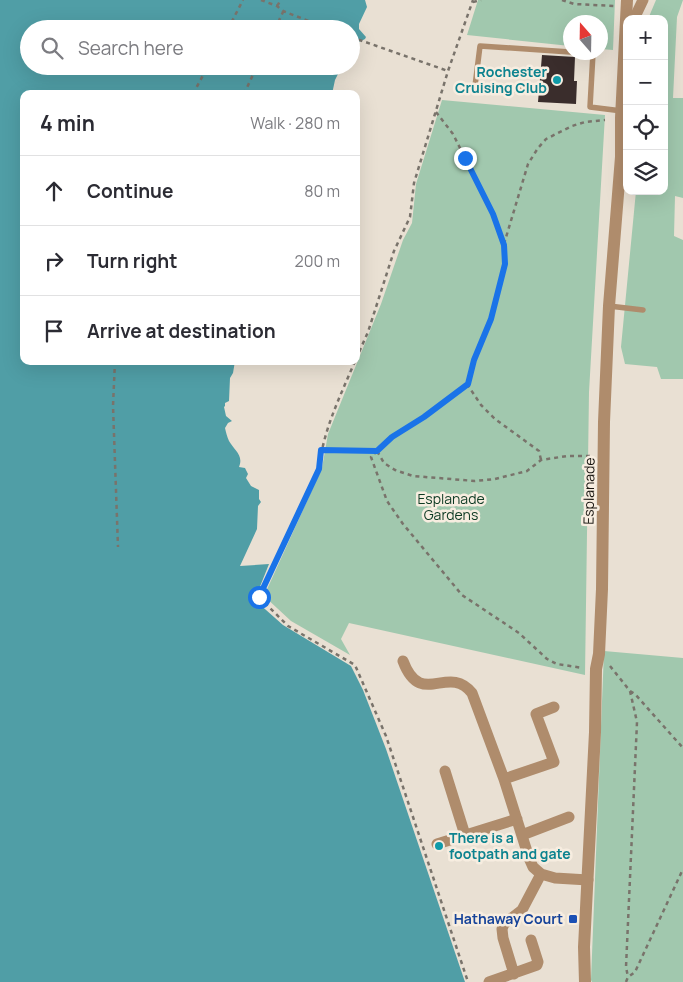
<!DOCTYPE html>
<html lang="en">
<head>
<meta charset="utf-8">
<style>
	:root { --surface:#fff; --page:#f2f2f3; --text:#2b2b33; --muted:#7c7c81; --line:#e1e1e2 }
	body { margin:0; font-family:Manrope,sans-serif; background:var(--page); color:var(--text) }
	.controls { position:absolute; right:15px; top:15px; display:grid; overflow:hidden; border-radius:10px; box-shadow:0 5px 20px #0002 }
	.controls button { width:45px; height:45px; display:grid; place-items:center; padding:0; border:0; border-bottom:1px solid var(--line); background:var(--surface); color:var(--text); font:25px sans-serif }
	.compass { position:absolute; left:563px; top:15px; width:45px; height:45px; border-radius:50%; background:var(--surface); box-shadow:0 5px 20px #0002; rotate:340deg }
	.stop { position:absolute; width:15px; height:15px; margin:-11px; border:4px solid #1a73e8; border-radius:50%; background:#fff }
	.stop.end { background:#1a73e8; border-color:#fff; box-shadow:0 1px 5px #0008 }
	.list { margin:0; padding:0; list-style:none }
	h2 { display:flex; justify-content:space-between; align-items:center; height:65px; margin:0; padding:0 20px; font-size:21px }
	h2 small { font-size:16px; font-weight:400; color:var(--muted) }
	.list li { display:grid; grid-template-columns:32px 1fr auto; gap:15px; align-items:center; box-sizing:border-box; height:70px; padding:0 20px; border-top:1px solid var(--line) }
	.list b { display:block; font-size:19px; white-space:nowrap }
	.list em { font-size:16px; font-style:normal; color:var(--muted) }
	.icon { flex:none; width:28px; height:28px; fill:none; stroke:currentColor; stroke-width:2; stroke-linecap:round; stroke-linejoin:round }
	.map { position:relative; flex:none; width:683px; height:982px; overflow:hidden }
	.search { position:absolute; background:var(--surface); box-shadow:0 5px 20px #0002; left:20px; top:20px; width:340px; height:55px; display:flex; align-items:center; gap:12px; box-sizing:border-box; padding:0 18px; border-radius:28px; color:var(--muted); font-size:19px }
	.panel { position:absolute; background:var(--surface); box-shadow:0 5px 20px #0002; left:20px; top:90px; width:340px; height:275px; border-radius:10px }
	.map>svg:first-child { display:block }
	.green { fill:#a1c8ae }
	.water { fill:#509ea6 }
	.building { fill:#3a2d2c }
	.lines { fill:none; stroke-linecap:round; stroke-linejoin:round }
	.path { stroke:#79736b; stroke-width:2.5; stroke-dasharray:4 4; stroke-linecap:butt }
	.service { stroke:#af8c6c; stroke-width:5.5 }
	.minor { stroke:#af8c6c; stroke-width:11 }
	.tertiary { stroke:#af8c6c; stroke-width:12 }
	.route { stroke:#1a73e8; stroke-width:6 }
	.culture-dot { fill:#0f9aa8; stroke:#f7ede0; stroke-width:2 }
	.transit-dot { fill:#1a4fb4; stroke:#f7ede0; stroke-width:2 }
	.labels { text-anchor:middle; stroke-width:5; stroke-linejoin:round; paint-order:stroke }
	.culture-label { font-size:14px; font-weight:bold; fill:#0d838f; stroke:#f7ede0; text-anchor:end }
	.street-label { font-size:14px; fill:#17140f; stroke:#f7ede0 }
	.park-label { font-size:14px; fill:#0d3a23; stroke:#f7ede0 }
	.transit-label { font-size:14px; font-weight:bold; fill:#164399; stroke:#f7ede0; text-anchor:end }
</style>
</head>
<body>
<div class="map">
<svg width="683" height="982" viewBox="0 0 683 982">
	<rect width="100%" height="100%" fill="#e9e0d3"/>
	<path class="green" d="M 478,0 L 615,0 L 613,50 L 601,49 L 600,22 L 570,22 L 570,46 L 467,35 Z
		M 656,0 L 683,0 L 677,17 L 673,98 L 683,98 L 683,198 L 675,196 L 674,236 L 683,240 L 683,379 L 661,379 L 657,367 L 625,364 L 621,347 L 636,191 L 664,191 L 664,19 L 648,19 Z
		M 442,100 L 605,115 L 589,392 L 585,675 L 349,623 L 341,639 L 350,655 L 291,621 L 264,596 L 322,468 L 328,434 L 381,304 L 403,240 L 412,223 L 416,184 Z
		M 604,651 L 683,658 L 683,982 L 592,982 L 591,980 Z"/>
	<path class="water" d="M 0,0 L 365,0 L 367,7 L 359,24 L 359,29 L 366,37 L 365,39 L 351,46 L 351,29 L 29,29 L 29,66 L 342,66 L 335,80 L 332,94 L 24,94 L 24,361 L 235,361 L 233,373 L 230,378 L 229,401 L 225,403 L 225,406 L 224,407 L 226,416 L 232,421 L 228,423 L 225,428 C 226,432 227,437 229,441 C 234,450 244,455 239,467 L 245,468 L 248,474 L 246,478 L 251,486 L 259,490 L 259,499 L 261,502 L 258,506 L 257,529 L 240,566 L 269,564 L 257,594 L 257,602 L 283,625 L 351,666 L 363,690 L 386,749 L 465,982 L 0,982 Z"/>
	<path class="building" d="M 542,55 L 575,57 L 574,81 L 577,81 L 576,104 L 538,102 Z"/>
	<g class="lines">
		<path class="path" d="M 261,0 L 277,6 L 283,11 L 329,29
			M 562,0 L 574,4 L 615,6
			M 473,2 L 481,0
			M 277,6 L 281,0
			M 228,29 L 243,0
			M 275,29 L 283,12
			M 351,37 L 448,71
			M 193,94 L 208,66
			M 244,94 L 257,66
			M 436,112 L 453,134 L 493,214 L 504,245 L 505,264 L 491,319 L 474,360 L 467,384 L 423,417 L 392,437 L 377,451 L 384,463 L 395,470 L 413,476 L 475,481 L 495,479 L 527,471 L 541,460 L 567,456 L 590,456
			M 504,244 L 528,164 L 538,148 L 546,139 L 572,126 L 585,122 L 605,120
			M 356,359 L 368,332 L 394,251 L 410,217 L 414,183 L 448,71 L 473,0
			M 115,361 L 113,406 L 118,547
			M 355,361 C 340,397 323,430 319,469 L 259,597 L 288,626 L 355,665 L 386,736 L 468,982
			M 467,384 L 481,405 L 495,419 L 539,451 L 541,460
			M 321,450 L 377,451 L 371,457 L 387,501 L 403,524 L 462,595 L 519,633 L 547,659 L 557,664 L 583,668
			M 610,666 L 630,691 L 637,722 L 626,967 L 628,977
			M 630,691 L 635,694 L 683,748
			M 626,982 L 628,977 L 635,972 L 683,869"/>
		<path class="service" d="M 579,52 L 593,53 L 590,107 L 622,111
			M 530,91 L 475,86 L 480,46 L 570,52
			M 609,306 L 643,310"/>
		<path class="minor" d="M 634,19 L 643,0
			M 403,661 C 421,709 448,663 472,693 L 504,779 L 529,858 L 533,867 L 541,874
			M 445,771 L 465,835
			M 504,779 L 554,762 L 536,714 L 554,707
			M 522,835 L 569,817
			M 437,844 L 517,819
			M 514,974 L 503,938 L 502,929 L 504,924 L 522,910 L 541,874 L 555,878 L 588,880
			M 489,982 L 537,965 L 538,962 L 531,940"/>
		<path class="tertiary" d="M 585,982 L 584,947 L 595,732 L 596,669 L 599,654 L 602,589 L 604,422 L 609,306 L 621,157 L 621,118 L 627,0"/>
	</g>
	<g class="lines">
		<path class="route" d="M 259,597 L 319,469 L 321,450 L 377,451 L 392,437 L 424,417 L 468,384 L 474,360 L 491,319 L 505,264 L 504,245 L 493,214 L 465,158"/>
	</g>
	<g class="culture-dot">
		<circle cx="557" cy="80" r="5"/>
		<circle cx="439" cy="846" r="5"/>
	</g>
	<rect class="transit-dot" x="568" y="914" width="10" height="10" rx="2.5"/>
	<g class="labels">
		<g class="culture-label">
			<text x="547" y="77">Rochester<tspan x="547" dy="16">Cruising Club</tspan></text>
			<text x="449" y="843" text-anchor="start">There is a<tspan x="449" dy="16">footpath and gate</tspan></text>
		</g>
		<g class="street-label">
			<text transform="translate(589 491) rotate(-89)" y="5">Esplanade</text>
		</g>
		<g class="park-label">
			<text x="451" y="504">Esplanade<tspan x="451" dy="16">Gardens</tspan></text>
		</g>
		<g class="transit-label">
			<text x="563" y="924">Hathaway Court</text>
		</g>
	</g>
</svg>
<div class="controls">
<button>+</button>
<button>−</button>
<button><svg class="icon" aria-label="locate" viewBox="0 0 24 24"><circle cx="12" cy="12" r="6"/><path d="M12 2v4M12 18v4M2 12h4M18 12h4"/></svg></button>
<button><svg class="icon" aria-label="layers" viewBox="0 0 24 24"><path d="M12 4l9 5-9 5-9-5zM3 14l9 5 9-5"/></svg></button>
</div>
<svg class="compass" viewBox="-18 -18 36 36"><path d="M0-13l5 13h-10z" fill="#e53935"/><path d="M0 13l5-13h-10z" fill="#7c7c81"/></svg>
<div class="stop" style="left:259px;top:597px"></div>
<div class="stop end" style="left:465px;top:158px"></div>
<div class="search"><svg class="icon" aria-label="search" viewBox="0 0 24 24"><circle cx="10" cy="10" r="6"/><path d="M15 15l6 6"/></svg>Search here</div>
<section class="panel">
<h2>4 min<small>Walk · 280 m</small></h2>
<ul class="list">
<li><svg class="icon" aria-label="ahead" viewBox="0 0 24 24"><path d="M12 20V5M6 11l6-6 6 6"/></svg><div><b>Continue</b></div><em>80 m</em></li>
<li><svg class="icon" aria-label="right" viewBox="0 0 24 24"><path d="M7 20v-9h11M14 6l5 5-5 5"/></svg><div><b>Turn right</b></div><em>200 m</em></li>
<li><svg class="icon" aria-label="arrive" viewBox="0 0 24 24"><path d="M6 21V4h12l-3 4 3 4H6"/></svg><div><b>Arrive at destination</b></div></li>
</ul>
</section>
</div>
</body>
</html>
